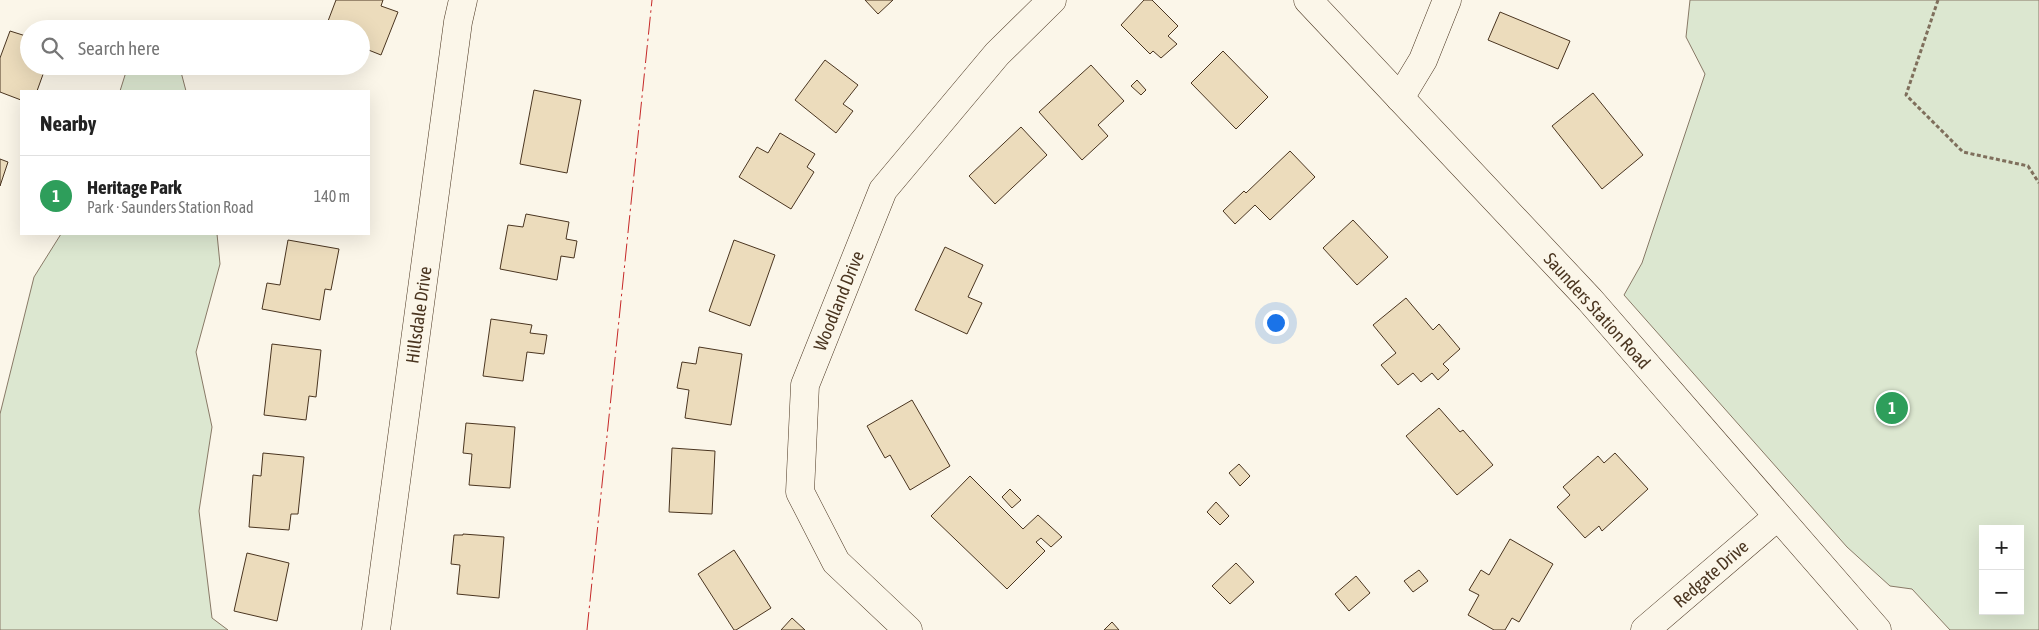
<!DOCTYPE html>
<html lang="en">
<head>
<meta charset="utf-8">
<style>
	:root { --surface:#fff; --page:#f2f2f2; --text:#222; --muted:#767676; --line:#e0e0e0; --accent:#db2777 }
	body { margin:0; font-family:"Asap Condensed",sans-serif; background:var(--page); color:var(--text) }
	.controls { position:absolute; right:15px; bottom:15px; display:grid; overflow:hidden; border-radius:0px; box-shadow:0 5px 20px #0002 }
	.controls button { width:45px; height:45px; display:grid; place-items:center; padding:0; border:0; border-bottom:1px solid var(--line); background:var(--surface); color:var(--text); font:25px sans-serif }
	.you { position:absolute; left:1275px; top:322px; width:18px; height:18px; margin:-12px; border:4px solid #fff; border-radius:50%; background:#1a73e8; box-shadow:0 0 0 8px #1a73e833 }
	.badge { display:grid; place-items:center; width:32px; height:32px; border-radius:50%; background:var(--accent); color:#fff; font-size:16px; font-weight:700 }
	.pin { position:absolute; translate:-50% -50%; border:2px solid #fff; box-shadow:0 1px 5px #0006 }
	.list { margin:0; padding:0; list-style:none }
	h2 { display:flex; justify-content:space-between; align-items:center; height:65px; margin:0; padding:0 20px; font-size:21px }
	h2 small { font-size:16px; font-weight:400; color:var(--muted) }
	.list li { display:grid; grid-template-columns:32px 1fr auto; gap:15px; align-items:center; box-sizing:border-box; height:80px; padding:0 20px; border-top:1px solid var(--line) }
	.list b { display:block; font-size:19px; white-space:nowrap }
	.list p { margin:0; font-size:16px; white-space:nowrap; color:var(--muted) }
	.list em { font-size:16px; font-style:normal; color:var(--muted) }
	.icon { flex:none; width:28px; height:28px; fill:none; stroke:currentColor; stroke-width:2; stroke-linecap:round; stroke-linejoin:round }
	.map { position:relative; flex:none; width:2039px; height:630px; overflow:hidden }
	.search { position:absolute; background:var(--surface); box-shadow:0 5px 20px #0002; left:20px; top:20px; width:350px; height:55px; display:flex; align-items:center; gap:12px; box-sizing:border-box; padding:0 18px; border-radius:28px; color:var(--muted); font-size:19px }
	.panel { position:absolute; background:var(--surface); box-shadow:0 5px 20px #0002; left:20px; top:90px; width:350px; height:145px; border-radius:0px }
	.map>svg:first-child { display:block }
	.green { fill:#dce7d0; stroke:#887966; fill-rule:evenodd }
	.building { fill:#ecdcbc; stroke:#4a3520 }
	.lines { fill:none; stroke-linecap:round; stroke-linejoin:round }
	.minor-casing { stroke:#4a3520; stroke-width:29 }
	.tertiary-casing { stroke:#4a3520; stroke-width:29 }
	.path { stroke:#7f6f5c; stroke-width:3; stroke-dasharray:4 2.5; stroke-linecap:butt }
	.minor { stroke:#fbf6e9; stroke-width:28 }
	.tertiary { stroke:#fbf6e9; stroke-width:28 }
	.power { stroke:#c62828; stroke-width:1; stroke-dasharray:18 4 2.5 4; stroke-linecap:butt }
	.labels { text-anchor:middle; stroke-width:4; stroke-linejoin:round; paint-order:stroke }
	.street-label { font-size:18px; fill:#4a3520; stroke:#fbf6e9 }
</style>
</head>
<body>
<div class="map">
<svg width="2039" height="630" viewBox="0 0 2039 630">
	<rect width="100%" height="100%" fill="#fbf6e9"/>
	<path class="green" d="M 1690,0 L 2039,0 L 2039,630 L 1950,630 L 1912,589 L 1890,586 L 1847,547 L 1624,295 L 1642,263 L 1705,74 L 1686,37 ZM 1983,529 L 2020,529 L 2020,611 L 1983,611 Z
		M 126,72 L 181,72 L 186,91 L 120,91 Z
		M 61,234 L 217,234 L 220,264 L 196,352 L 212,427 L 199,511 L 212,618 L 228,630 L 0,630 L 0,414 L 34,277 Z"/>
	<path class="building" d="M 336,0 L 383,0 L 381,6 L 398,12 L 381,55 L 361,47 L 361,29 L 325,29 Z
		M 865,0 L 893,0 L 878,14 Z
		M 1144,0 L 1152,0 L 1178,26 L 1168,36 L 1177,44 L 1161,58 L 1153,51 L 1150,54 L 1121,25 Z
		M 1500,12 L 1570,41 L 1558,69 L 1488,40 Z
		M 10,31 L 29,37 L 29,66 L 46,66 L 37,91 L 21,91 L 21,100 L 0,92 L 0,58 Z
		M 1223,51 L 1268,97 L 1236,129 L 1191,83 Z
		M 825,60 L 858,85 L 843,104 L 853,111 L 836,133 L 795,100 Z
		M 1091,65 L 1124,101 L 1098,125 L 1108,136 L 1082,160 L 1039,112 Z
		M 1137,80 L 1146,90 L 1141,95 L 1131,86 Z
		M 534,90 L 581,100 L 567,173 L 520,164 Z
		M 1593,93 L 1643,155 L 1602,189 L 1552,126 Z
		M 1021,127 L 1047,155 L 995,204 L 969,176 Z
		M 780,133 L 815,154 L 807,167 L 814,172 L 791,209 L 739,177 L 757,147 L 768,153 Z
		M 1290,151 L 1315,177 L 1270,220 L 1255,205 L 1235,224 L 1223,211 L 1244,191 L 1246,193 Z
		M 0,159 L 8,162 L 0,186 Z
		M 526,214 L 569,222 L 566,239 L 577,241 L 574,258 L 561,256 L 557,280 L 500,269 L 508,225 L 523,227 Z
		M 1353,220 L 1388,257 L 1357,285 L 1323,248 Z
		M 288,240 L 339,249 L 331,290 L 325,289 L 320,320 L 262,309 L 267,283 L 280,285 Z
		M 734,240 L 775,255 L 750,326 L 709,311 Z
		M 945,247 L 983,265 L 968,297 L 982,303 L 967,334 L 915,310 Z
		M 1406,298 L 1433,330 L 1439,324 L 1460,349 L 1443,364 L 1449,370 L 1438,380 L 1432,373 L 1421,382 L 1413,373 L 1398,385 L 1381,365 L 1396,353 L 1373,325 Z
		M 491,319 L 532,325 L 530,333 L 547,335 L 544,354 L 527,352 L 523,381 L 483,376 Z
		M 272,344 L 321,350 L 316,397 L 309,396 L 306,420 L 264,415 Z
		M 699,347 L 742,354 L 731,425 L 685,418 L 689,390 L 677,388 L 682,362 L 696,364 Z
		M 912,400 L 950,466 L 910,490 L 890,455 L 885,458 L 867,426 Z
		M 1439,408 L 1460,432 L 1463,430 L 1493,465 L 1457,495 L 1406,436 Z
		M 466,423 L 515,427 L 510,488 L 469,485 L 472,454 L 463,453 Z
		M 672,448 L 715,451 L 712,514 L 669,512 Z
		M 263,453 L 304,457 L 298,514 L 291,514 L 289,530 L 249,527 L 253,475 L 261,476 Z
		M 1615,453 L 1648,489 L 1602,531 L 1599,526 L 1585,538 L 1557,507 L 1570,495 L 1563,487 L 1598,456 L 1604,463 Z
		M 1239,464 L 1250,476 L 1240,486 L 1229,473 Z
		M 970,476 L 1023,529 L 1038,515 L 1062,537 L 1051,547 L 1041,538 L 1036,542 L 1045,551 L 1007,589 L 931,516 Z
		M 1010,489 L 1021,500 L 1012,508 L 1002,497 Z
		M 1216,502 L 1229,516 L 1220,525 L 1207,512 Z
		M 463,534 L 504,537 L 499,598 L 457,594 L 460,565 L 451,564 L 454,535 L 463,535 Z
		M 1510,539 L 1553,564 L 1519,622 L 1512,618 L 1505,630 L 1494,630 L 1468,615 L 1479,595 L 1469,590 L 1481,570 L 1489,575 Z
		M 734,550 L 771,608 L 736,630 L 734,630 L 698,574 Z
		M 247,553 L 289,563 L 277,621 L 234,611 Z
		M 1236,563 L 1254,582 L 1230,604 L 1212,586 Z
		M 1419,570 L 1428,581 L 1413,592 L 1404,581 Z
		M 1356,576 L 1370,593 L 1349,611 L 1335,594 Z
		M 792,618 L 805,630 L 781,630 Z
		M 1112,622 L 1119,630 L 1104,630 Z"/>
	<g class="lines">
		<g class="minor-casing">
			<path id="minor" d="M 1400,98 L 1423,60 L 1447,0
				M 376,630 L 458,22 L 463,0
				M 908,630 L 836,562 L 800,492 L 805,385 L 883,190 L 997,54 L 1052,0
				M 1645,630 L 1777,517"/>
		</g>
		<g class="tertiary-casing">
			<path id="tertiary" d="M 1308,0 L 1590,300 L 1877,630"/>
		</g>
		<path class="path" d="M 1938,0 L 1906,95 L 1963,152 L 2028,166 L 2039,183"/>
		<use href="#minor" class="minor"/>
		<use href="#tertiary" class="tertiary"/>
		<path class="power" d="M 587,630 L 652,0"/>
	</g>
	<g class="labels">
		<g class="street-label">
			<text transform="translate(839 301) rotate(-68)" y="6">Woodland Drive</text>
			<text transform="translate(1597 311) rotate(48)" y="6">Saunders Station Road</text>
			<text transform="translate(419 315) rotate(-82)" y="6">Hillsdale Drive</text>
			<text transform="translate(1711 574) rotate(-41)" y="6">Redgate Drive</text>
		</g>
	</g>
</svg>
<div class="controls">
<button>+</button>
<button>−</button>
</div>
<div class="you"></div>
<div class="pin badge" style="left:1892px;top:408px;background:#2e9e5b">1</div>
<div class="search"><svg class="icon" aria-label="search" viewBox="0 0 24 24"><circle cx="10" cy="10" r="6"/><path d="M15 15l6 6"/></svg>Search here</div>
<section class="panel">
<h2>Nearby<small></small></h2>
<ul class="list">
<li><span class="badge" style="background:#2e9e5b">1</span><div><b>Heritage Park</b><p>Park · Saunders Station Road</p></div><em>140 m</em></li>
</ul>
</section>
</div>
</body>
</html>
